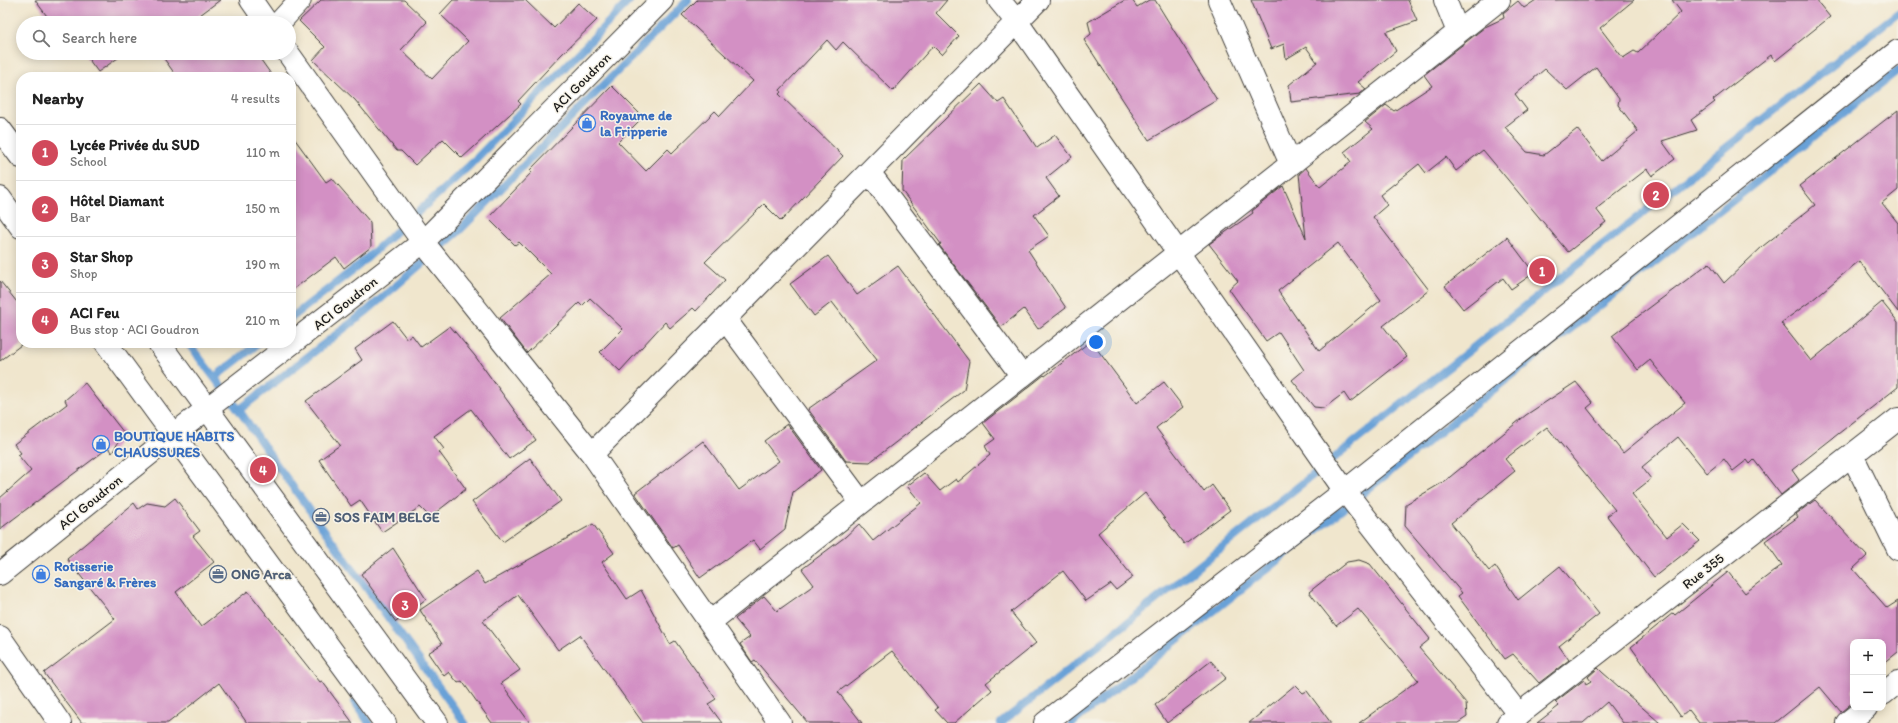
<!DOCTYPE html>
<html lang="en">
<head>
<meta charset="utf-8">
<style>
	:root { --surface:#fff; --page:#f6f6f6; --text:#222; --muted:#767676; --line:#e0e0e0; --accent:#d1495b }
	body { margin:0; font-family:Itim,sans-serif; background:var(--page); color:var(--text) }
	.controls { position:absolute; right:12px; bottom:12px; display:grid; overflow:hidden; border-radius:8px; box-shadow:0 2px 10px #0003 }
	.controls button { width:36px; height:36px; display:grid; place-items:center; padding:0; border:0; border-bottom:1px solid var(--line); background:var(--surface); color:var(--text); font:20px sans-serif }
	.you { position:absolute; left:1096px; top:342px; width:14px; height:14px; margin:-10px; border:3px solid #fff; border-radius:50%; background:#1a73e8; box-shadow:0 0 0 6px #1a73e833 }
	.badge { display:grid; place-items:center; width:26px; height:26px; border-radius:50%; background:var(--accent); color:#fff; font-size:13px; font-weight:700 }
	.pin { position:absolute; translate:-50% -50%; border:2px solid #fff; box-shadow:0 1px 4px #0006 }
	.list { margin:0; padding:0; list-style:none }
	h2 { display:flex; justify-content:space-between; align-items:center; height:52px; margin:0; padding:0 16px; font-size:17px }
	h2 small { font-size:13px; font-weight:400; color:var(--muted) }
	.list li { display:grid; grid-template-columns:26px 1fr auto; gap:12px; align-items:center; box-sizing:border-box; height:56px; padding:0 16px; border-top:1px solid var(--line) }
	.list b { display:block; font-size:15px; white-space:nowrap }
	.list p { margin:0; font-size:13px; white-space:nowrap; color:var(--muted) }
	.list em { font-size:13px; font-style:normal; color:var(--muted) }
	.icon { flex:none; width:22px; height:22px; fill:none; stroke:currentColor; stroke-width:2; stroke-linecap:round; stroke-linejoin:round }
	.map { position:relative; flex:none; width:1898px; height:723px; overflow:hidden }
	.search { position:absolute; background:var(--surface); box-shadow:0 2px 10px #0003; left:16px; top:16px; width:280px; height:44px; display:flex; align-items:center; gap:10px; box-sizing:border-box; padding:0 14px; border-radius:22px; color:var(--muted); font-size:15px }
	.panel { position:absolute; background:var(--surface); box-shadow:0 2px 10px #0003; left:16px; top:72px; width:280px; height:276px; border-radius:16px }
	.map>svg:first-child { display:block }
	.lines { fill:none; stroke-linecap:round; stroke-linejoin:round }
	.stream { stroke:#69a1d7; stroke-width:8 }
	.building { fill:#d390c4; fill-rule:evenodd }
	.minor-casing { stroke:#3c3a37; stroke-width:24 }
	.tertiary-casing { stroke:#3c3a37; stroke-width:24 }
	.primary-casing { stroke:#3c3a37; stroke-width:24 }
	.minor { stroke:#fff; stroke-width:22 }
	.tertiary { stroke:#fff; stroke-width:22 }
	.primary { stroke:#fff; stroke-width:22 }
	.labels { text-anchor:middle; stroke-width:3; stroke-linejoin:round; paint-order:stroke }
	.street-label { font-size:14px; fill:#1c1c1c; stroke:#f7f3e8 }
	.shop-label { font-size:14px; font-weight:bold; fill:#366cbe; stroke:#f7f3e8; text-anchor:start }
	.service-label { font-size:14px; font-weight:bold; fill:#4e5e75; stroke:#f7f3e8; text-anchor:start }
</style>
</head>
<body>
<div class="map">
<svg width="1898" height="723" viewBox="0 0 1898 723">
	<rect width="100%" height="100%" fill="#f7f3e8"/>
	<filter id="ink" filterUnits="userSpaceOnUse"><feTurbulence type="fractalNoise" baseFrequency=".025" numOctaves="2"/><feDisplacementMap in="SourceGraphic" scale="8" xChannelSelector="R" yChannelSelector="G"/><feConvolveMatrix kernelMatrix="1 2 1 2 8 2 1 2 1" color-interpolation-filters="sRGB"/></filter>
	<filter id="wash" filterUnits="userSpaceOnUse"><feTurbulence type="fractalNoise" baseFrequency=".012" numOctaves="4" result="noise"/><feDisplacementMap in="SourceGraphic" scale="16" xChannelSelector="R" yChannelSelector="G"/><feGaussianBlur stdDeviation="0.9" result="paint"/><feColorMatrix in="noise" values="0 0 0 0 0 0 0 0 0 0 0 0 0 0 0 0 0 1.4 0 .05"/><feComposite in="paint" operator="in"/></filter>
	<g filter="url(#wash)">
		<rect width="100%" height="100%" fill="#f0e6cd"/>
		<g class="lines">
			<path class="stream" d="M 291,318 L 358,266 L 469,166 L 630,0
				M 188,343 L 239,410 L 279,468 L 465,723
				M 215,377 L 259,343
				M 239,410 L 368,310 L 457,233 L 688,0
				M 355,702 L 369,723
				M 1001,723 L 1611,238 L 1898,13
				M 1072,723 L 1898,70"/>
		</g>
		<g id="blocks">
			<path class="building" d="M 35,0 L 220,0 L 196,18 L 200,23 L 52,23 Z
				M 321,0 L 404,0 L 427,22 L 401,50 L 432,79 L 468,41 L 440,14 L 453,0 L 525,0 L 554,28 L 578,3 L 597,20 L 561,55 L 518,101 L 521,104 L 462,158 L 443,139 L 415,165 L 401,151 L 397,151 L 355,100 L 313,60 L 325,47 L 299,21 Z
				M 697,0 L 947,0 L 936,13 L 959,36 L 942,55 L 933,46 L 893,91 L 843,42 L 836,50 L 827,40 L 780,90 L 781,92 L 779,94 L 843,156 L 781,221 L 764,204 L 705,262 L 725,280 L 696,311 L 693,308 L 670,328 L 665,322 L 620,371 L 600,352 L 623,329 L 590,298 L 582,306 L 579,303 L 527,353 L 500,318 L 551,274 L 519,242 L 515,245 L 488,218 L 532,172 L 530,170 L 612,86 L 643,117 L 618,142 L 646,171 L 668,149 L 672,153 L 715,111 L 720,116 L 753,81 L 682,15 Z
				M 1125,0 L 1132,0 L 1137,7 L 1149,0 L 1155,0 L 1217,100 L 1149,140 L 1084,40 L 1091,34 L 1088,22 Z
				M 1251,0 L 1408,0 L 1417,21 L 1386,32 L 1396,51 L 1358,82 L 1366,89 L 1360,94 L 1291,102 L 1289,85 L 1317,62 L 1306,47 L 1286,59 L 1284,44 L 1271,49 Z
				M 1536,0 L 1634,0 L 1600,28 L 1623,58 L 1634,51 L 1638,53 L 1681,12 L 1672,0 L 1816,0 L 1830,17 L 1775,61 L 1771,55 L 1713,100 L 1715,102 L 1691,120 L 1697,130 L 1662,141 L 1675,159 L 1652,176 L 1647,169 L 1596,209 L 1606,222 L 1568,252 L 1483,150 L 1456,171 L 1446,157 L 1426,173 L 1419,164 L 1380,195 L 1387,205 L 1373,217 L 1429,290 L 1383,326 L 1407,357 L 1350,402 L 1344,393 L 1324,408 L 1314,407 L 1292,380 L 1304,370 L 1279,332 L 1266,341 L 1229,289 L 1238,281 L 1209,244 L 1253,213 L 1252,211 L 1283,186 L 1306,238 L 1299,174 L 1306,168 L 1320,187 L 1351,162 L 1344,152 L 1373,129 L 1365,122 L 1386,105 L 1394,111 L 1432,86 L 1424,75 L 1485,27 L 1504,18 L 1503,13 L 1518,1 L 1524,8 ZM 1596,67 L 1619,99 L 1618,105 L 1638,131 L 1602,161 L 1577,129 L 1544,155 L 1527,152 L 1505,127 L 1527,110 L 1515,94 L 1545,69 L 1567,90 ZM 1338,243 L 1381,300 L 1319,351 L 1278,291 Z
				M 84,53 L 125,53 L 98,72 Z
				M 160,53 L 256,53 L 273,77 L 177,77 Z
				M 981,84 L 998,103 L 1004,99 L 1037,148 L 1055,135 L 1072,157 L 1046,178 L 1059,196 L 1034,215 L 1049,236 L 1028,250 L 1066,308 L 1038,329 L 1024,309 L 1001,327 L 939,245 L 941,244 L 902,191 L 903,160 Z
				M 1898,110 L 1898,190 L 1882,203 L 1898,223 L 1898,312 L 1859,261 L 1811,301 L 1781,323 L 1811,361 L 1882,302 L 1898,322 L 1898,387 L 1792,470 L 1799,480 L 1781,495 L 1754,460 L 1750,464 L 1747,460 L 1733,471 L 1724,459 L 1707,473 L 1678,437 L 1642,467 L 1651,479 L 1632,494 L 1667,537 L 1683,524 L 1700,541 L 1654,577 L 1607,516 L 1615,510 L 1547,427 L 1505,459 L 1515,471 L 1451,523 L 1489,571 L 1495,566 L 1518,600 L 1560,566 L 1599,614 L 1559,646 L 1569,660 L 1539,683 L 1513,654 L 1505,659 L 1458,596 L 1462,593 L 1405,526 L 1406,504 L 1445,481 L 1526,415 L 1576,382 L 1593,403 L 1587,408 L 1623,453 L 1685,403 L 1650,360 L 1638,370 L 1612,336 L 1709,263 L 1724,283 L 1763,246 L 1815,205 L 1800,186 Z
				M 291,134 L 326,182 L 332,178 L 370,222 L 371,247 L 344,268 L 336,257 L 291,291 Z
				M 1507,237 L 1534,273 L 1511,289 L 1503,278 L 1463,309 L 1445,286 Z
				M 828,256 L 857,295 L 898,266 L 969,361 L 964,390 L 870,462 L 846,461 L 808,409 L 877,360 L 832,302 L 814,316 L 790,284 Z
				M 0,281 L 21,307 L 21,345 L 0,361 Z
				M 393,321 L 407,339 L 412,335 L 421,347 L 450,326 L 475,356 L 536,440 L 509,459 L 471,409 L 434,436 L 444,449 L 439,452 L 466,489 L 430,517 L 420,507 L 382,532 L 360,500 L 351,506 L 319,460 L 340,445 L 306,401 L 362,360 L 355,349 Z
				M 1091,341 L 1137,403 L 1164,382 L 1183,407 L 1156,428 L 1204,492 L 1212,485 L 1230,510 L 1184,544 L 1145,493 L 1098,533 L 1133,577 L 1116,590 L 1111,584 L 1086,601 L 1063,571 L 1011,612 L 1036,643 L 986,683 L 992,690 L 954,723 L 947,723 L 935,710 L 938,708 L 892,651 L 838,692 L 862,723 L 808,723 L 755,660 L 752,662 L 740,644 L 750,637 L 735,619 L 764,596 L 777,611 L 814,585 L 802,569 L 845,537 L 859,524 L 873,541 L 921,503 L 907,486 L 924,473 L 940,491 L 956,479 L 958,482 L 990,455 L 985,446 L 995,439 L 983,423 L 1044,375 L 1045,376 Z
				M 85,383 L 124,433 L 112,453 L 108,448 L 0,529 L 0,498 L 31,471 L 18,455 L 21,453 L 14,444 L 67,404 L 65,400 Z
				M 787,424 L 821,470 L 793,492 L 785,529 L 760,549 L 753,540 L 700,578 L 678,545 L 673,548 L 635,493 L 703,441 L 739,490 L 779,461 L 764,441 Z
				M 530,458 L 561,501 L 503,542 L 472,502 Z
				M 175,498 L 200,531 L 193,536 L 214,562 L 176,592 L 201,627 L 248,591 L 320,682 L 322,681 L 353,723 L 247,723 L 219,683 L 168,723 L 82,723 L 44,673 L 115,619 L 67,559 L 134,503 L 138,509 L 147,503 L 165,506 Z
				M 1815,500 L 1867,556 L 1853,569 L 1887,608 L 1898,601 L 1898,652 L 1883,664 L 1883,642 L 1853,642 L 1853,702 L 1841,712 L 1820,687 L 1775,723 L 1699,723 L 1689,710 L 1681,717 L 1631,647 L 1673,613 L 1675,615 L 1728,572 L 1745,593 L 1782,565 L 1765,541 L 1798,517 L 1796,514 Z
				M 593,524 L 614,553 L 602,562 L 627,599 L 641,590 L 670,644 L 675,641 L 716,699 L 708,704 L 722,723 L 643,723 L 580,635 L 558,650 L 518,595 L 483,621 L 520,670 L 501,683 L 530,723 L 492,723 L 462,681 L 458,683 L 449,672 L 444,676 L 428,653 L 442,644 L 420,610 L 477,571 L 485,584 Z
				M 393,548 L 426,599 L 396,622 L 361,574 Z
				M 1359,560 L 1370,564 L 1430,639 L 1419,648 L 1466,703 L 1467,717 L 1458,723 L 1359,723 L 1418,680 L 1358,609 L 1336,626 L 1309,592 L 1347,562 Z
				M 1211,661 L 1226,678 L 1167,723 L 1155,705 Z
				M 1598,668 L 1602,672 L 1660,723 L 1623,723 L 1607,702 L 1583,723 L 1537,723 L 1559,706 L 1555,702 L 1584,680 L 1586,684 L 1591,681 L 1588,677 Z
				M 1295,685 L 1303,693 L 1307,691 L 1331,723 L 1249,723 Z"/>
		</g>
	</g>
	<g filter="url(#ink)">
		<use href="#blocks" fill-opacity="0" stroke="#3c3a37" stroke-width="1"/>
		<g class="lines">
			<g class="minor-casing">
				<path id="minor" d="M 251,0 L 267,23
					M 999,0 L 1017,22 L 1345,491 L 1519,715
					M 1219,0 L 1291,164
					M 1445,0 L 1458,32
					M 279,23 L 300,0
					M 288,53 L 423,242 L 592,454 L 780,723
					M 869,172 L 1022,376
					M 725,319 L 861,502
					M 592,454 L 1038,0
					M 1852,455 L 1898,549
					M 710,622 L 1499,0
					M 0,637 L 60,723
					M 1883,694 L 1898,682
					M 1045,723 L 1345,491 L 1898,51
					M 1508,723 L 1898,419
					M 1847,723 L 1866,708"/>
			</g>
			<g class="tertiary-casing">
				<path id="tertiary" d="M 0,574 L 173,435 L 423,242 L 662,0"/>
			</g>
			<g class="primary-casing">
				<path id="primary" d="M 0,129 L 21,157
					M 0,198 L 21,227
					M 106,343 L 385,723
					M 159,343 L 437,723"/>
			</g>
			<use href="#minor" class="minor"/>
			<use href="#tertiary" class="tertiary"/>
			<use href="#primary" class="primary"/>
		</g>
	</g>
	<defs>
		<g id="shop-ring" transform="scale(0.9)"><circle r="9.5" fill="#f7f3e8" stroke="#3f7fe0" stroke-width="1.5"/><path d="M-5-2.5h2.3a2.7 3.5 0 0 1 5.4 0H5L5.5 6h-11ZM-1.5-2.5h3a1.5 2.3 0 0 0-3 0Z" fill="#3f7fe0"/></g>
		<g id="office-ring" transform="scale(0.9)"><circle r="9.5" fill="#f7f3e8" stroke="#5c6f8a" stroke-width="1.5"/><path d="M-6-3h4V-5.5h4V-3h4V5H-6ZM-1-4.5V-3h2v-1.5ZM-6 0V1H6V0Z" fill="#5c6f8a"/></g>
	</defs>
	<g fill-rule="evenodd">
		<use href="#shop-ring" x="587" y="123"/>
		<use href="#shop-ring" x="101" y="444"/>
		<use href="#office-ring" x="321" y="517"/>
		<use href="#shop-ring" x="41" y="574"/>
		<use href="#office-ring" x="218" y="574"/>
	</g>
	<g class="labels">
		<g class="street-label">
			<text transform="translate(581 82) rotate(-45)" y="5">ACI Goudron</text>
			<text transform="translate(345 303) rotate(-38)" y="5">ACI Goudron</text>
			<text transform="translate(90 502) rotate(-39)" y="5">ACI Goudron</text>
			<text transform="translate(1703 571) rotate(-38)" y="5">Rue 355</text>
		</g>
		<g class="shop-label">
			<text x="600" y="120">Royaume de<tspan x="600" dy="16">la Fripperie</tspan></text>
			<text x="114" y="441">BOUTIQUE HABITS<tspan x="114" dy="16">CHAUSSURES</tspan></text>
			<text x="54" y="571">Rotisserie<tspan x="54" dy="16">Sangaré &amp; Frères</tspan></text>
		</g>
		<g class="service-label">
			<text x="334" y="522">SOS FAIM BELGE</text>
			<text x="231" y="579">ONG Arca</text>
		</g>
	</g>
</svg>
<div class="controls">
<button>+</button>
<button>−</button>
</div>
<div class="you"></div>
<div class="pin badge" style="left:1542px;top:271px">1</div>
<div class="pin badge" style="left:1656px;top:195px">2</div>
<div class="pin badge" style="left:405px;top:605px">3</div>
<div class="pin badge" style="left:263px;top:470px">4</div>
<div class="search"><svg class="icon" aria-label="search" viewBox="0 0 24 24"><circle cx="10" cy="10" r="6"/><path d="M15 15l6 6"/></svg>Search here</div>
<section class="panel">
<h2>Nearby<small>4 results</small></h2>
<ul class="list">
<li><span class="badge">1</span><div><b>Lycée Privée du SUD</b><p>School</p></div><em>110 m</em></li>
<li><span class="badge">2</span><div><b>Hôtel Diamant</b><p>Bar</p></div><em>150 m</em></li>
<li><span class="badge">3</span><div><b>Star Shop</b><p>Shop</p></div><em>190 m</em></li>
<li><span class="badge">4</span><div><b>ACI Feu</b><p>Bus stop · ACI Goudron</p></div><em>210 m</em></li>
</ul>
</section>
</div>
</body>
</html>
